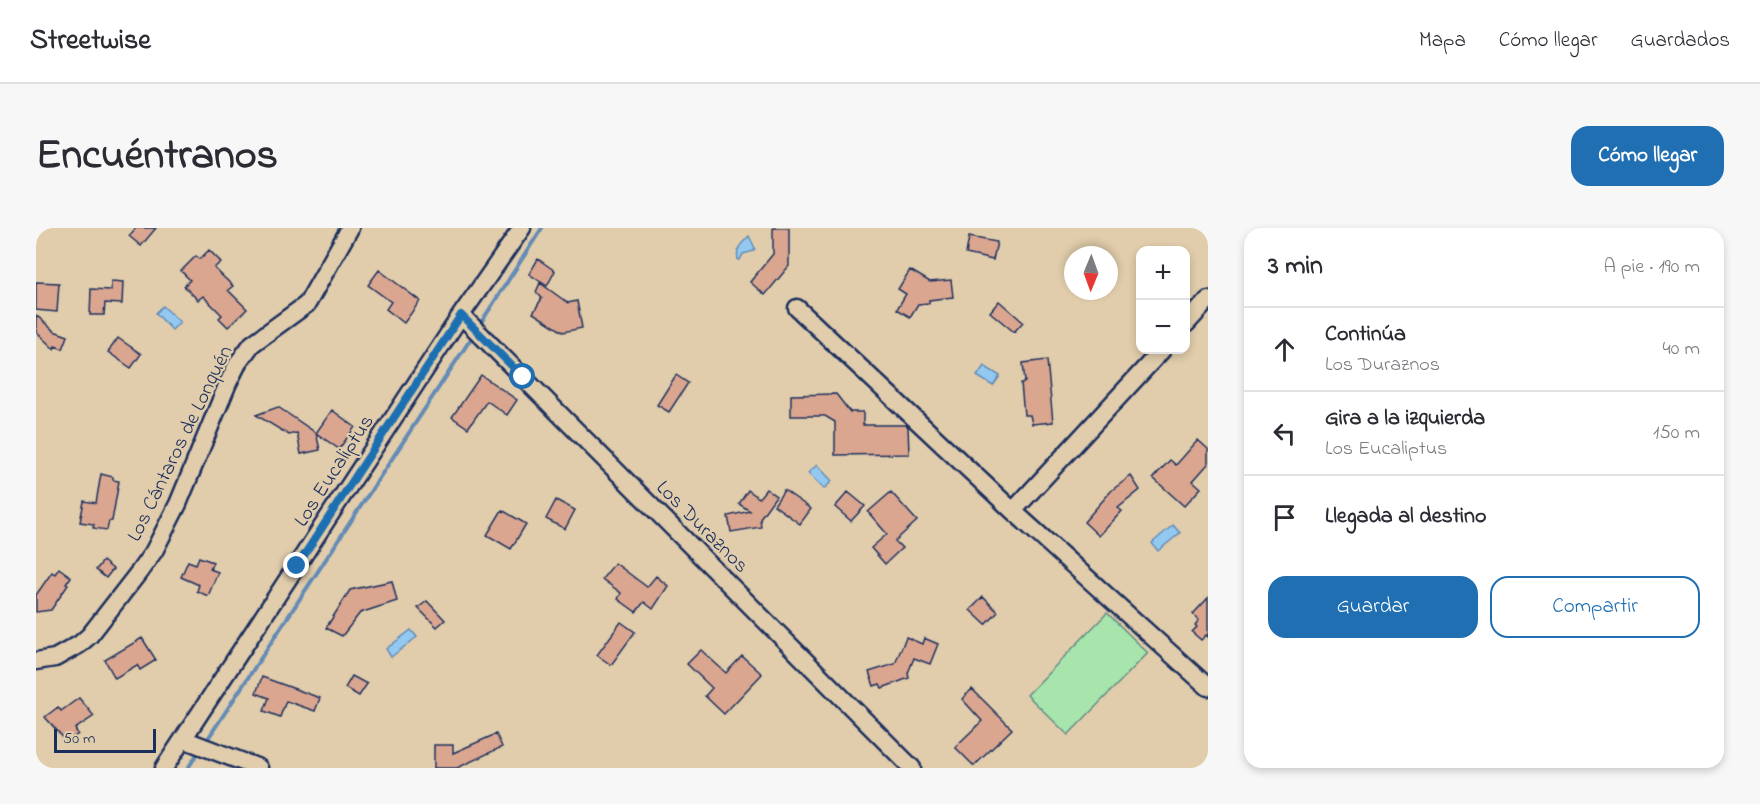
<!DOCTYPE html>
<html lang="es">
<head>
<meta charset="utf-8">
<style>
	:root { --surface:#fff; --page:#f7f7f7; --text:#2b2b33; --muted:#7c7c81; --line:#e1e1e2; --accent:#1f6fb2 }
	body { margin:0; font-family:"Indie Flower",sans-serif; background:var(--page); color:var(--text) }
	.controls { position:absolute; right:18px; top:18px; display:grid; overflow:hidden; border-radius:12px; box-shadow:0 3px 9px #0003 }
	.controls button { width:54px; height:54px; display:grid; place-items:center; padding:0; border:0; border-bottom:2px solid var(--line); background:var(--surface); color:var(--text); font:30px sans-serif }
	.compass { position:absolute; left:1028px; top:18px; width:54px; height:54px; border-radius:50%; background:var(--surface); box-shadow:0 3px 9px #0003; rotate:181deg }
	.scale { position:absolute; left:18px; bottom:15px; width:102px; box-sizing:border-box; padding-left:6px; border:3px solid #1b2f5e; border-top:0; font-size:16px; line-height:21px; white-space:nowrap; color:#1b2f5e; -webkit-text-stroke:4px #e1cdab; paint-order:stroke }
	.stop { position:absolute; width:18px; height:18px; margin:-14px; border:4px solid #1f6fb2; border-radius:50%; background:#fff }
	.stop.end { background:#1f6fb2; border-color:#fff; box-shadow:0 2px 6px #0008 }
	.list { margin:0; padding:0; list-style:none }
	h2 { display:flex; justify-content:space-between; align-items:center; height:78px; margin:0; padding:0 24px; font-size:26px }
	h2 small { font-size:20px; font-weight:400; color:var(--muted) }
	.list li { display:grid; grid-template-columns:39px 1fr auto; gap:18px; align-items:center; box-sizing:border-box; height:84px; padding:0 24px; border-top:2px solid var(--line) }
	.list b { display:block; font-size:22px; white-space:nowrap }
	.list p { margin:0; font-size:20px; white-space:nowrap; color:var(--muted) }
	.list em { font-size:20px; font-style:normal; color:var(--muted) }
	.actions { display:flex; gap:12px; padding:18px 24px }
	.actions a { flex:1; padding:14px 0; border:2px solid var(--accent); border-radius:18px; text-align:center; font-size:21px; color:var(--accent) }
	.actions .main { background:var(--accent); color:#fff }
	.icon { flex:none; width:33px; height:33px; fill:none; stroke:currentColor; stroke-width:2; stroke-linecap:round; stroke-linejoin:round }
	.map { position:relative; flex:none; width:1172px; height:540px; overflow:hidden; border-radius:18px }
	header { display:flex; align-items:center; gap:36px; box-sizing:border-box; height:84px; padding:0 30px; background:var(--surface); border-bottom:2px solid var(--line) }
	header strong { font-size:28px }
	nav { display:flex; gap:33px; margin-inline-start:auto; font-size:21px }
	.intro { display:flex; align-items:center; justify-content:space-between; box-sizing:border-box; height:144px; padding:0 36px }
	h1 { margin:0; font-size:42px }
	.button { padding:15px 27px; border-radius:18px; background:var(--accent); color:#fff; font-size:21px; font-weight:700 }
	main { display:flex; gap:36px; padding:0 36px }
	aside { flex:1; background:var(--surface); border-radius:18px; box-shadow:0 3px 9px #0003 }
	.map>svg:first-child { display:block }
	.green { fill:#a7e5ac; stroke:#618a85; stroke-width:1.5 }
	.water { fill:#93c9f1; stroke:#638bb6; stroke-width:1.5 }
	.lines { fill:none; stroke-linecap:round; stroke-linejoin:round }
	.stream { stroke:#638bb6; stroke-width:4 }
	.building { fill:#dba690; stroke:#1b2f5e; stroke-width:1.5 }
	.minor-casing { stroke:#1b2f5e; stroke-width:21 }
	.minor { stroke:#e1cdab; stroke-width:16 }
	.route { stroke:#1f6fb2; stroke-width:8 }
	.labels { text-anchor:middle; stroke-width:4.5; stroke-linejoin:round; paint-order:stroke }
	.street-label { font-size:21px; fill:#1b2f5e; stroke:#e1cdab }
</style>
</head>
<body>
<header>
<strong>Streetwise</strong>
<nav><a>Mapa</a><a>Cómo llegar</a><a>Guardados</a></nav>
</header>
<div class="intro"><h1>Encuéntranos</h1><a class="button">Cómo llegar</a></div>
<main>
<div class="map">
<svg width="1172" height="540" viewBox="0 0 1172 540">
	<rect width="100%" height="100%" fill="#e1cdab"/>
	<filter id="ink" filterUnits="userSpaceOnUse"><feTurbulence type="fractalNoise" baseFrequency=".0167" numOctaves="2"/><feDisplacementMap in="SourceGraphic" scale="12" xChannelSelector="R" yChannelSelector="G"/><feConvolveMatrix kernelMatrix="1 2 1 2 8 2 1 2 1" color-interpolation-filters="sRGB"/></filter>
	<g filter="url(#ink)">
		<path class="green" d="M 1071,385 L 1112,425 L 1032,507 L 991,467 Z"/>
		<path class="water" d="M 713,8 L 719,20 L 718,23 L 707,26 L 704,32 L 702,32 C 700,20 704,17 713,8 Z
			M 127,78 L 144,94 L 136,102 L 120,85 Z
			M 948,138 L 964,148 L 957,158 L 941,148 Z
			M 781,237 L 796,253 L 788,261 L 772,245 Z
			M 1137,297 L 1144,305 L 1122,323 L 1116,315 Z
			M 375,402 L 381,409 L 355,429 L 350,421 Z"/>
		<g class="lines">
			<path class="stream" d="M 446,93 L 506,0
				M 173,509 L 434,112
				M 152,540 L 160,528"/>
		</g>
		<path class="building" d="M 100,0 L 120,0 L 105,18 L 93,8 Z
			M 737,0 L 753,0 L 753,38 L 729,67 L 714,54 L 737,26 Z
			M 933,9 L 961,14 L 957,32 L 930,26 Z
			M 173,22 L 185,34 L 178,40 L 197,58 L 192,62 L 211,81 L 192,99 L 183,90 L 186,87 L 167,68 L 162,72 L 148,58 L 154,52 L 145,43 L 160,28 L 164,31 Z
			M 502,31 L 519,43 L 511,58 L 493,46 Z
			M 343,42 L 384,73 L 368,95 L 350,81 L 355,74 L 332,57 Z
			M 874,42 L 894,54 L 915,52 L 917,69 L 893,72 L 893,75 L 882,76 L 874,89 L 861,81 L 870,66 L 862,61 Z
			M 75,53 L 87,54 L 86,76 L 69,75 L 68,87 L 54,87 L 55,61 L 75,62 Z
			M 0,54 L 23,55 L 21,84 L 0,82 Z
			M 504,55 L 532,75 L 541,73 L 546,100 L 527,104 L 497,85 L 506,70 L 500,64 Z
			M 963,73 L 987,94 L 978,104 L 954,84 Z
			M 0,87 L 18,103 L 32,108 L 27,121 L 19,118 L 18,121 L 0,104 Z
			M 82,110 L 105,126 L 95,140 L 72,124 Z
			M 1011,132 L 1017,194 L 996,196 L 994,187 L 988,187 L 985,155 L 989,154 L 987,135 Z
			M 445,147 L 481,172 L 471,187 L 451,173 L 432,200 L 416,189 Z
			M 640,147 L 652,155 L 633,184 L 621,177 Z
			M 800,166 L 814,184 L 827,184 L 827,197 L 870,197 L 872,199 L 873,226 L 799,227 L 799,194 L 789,188 L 755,188 L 755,167 Z
			M 242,179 L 280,205 L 284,222 L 265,226 L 261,205 L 253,207 L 220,187 Z
			M 296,182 L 319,199 L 303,221 L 280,205 Z
			M 1162,212 L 1172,221 L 1172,236 L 1157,253 L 1165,260 L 1148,278 L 1117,250 L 1134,232 L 1140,237 Z
			M 65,246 L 77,249 L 77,252 L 83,253 L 76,293 L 73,293 L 71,302 L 57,300 L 58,296 L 44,294 L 48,273 L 60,275 Z
			M 1095,248 L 1104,262 L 1082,280 L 1086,283 L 1063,308 L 1048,294 L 1076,262 Z
			M 730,261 L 740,268 L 724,290 L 725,299 L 695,304 L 692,288 L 714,283 L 703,276 L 712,262 L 723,270 Z
			M 748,262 L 775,281 L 764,296 L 738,277 Z
			M 812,264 L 829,278 L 815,293 L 799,279 Z
			M 855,264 L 881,293 L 859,313 L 866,320 L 849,336 L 835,320 L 851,306 L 832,284 Z
			M 520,272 L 539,282 L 529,301 L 510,291 Z
			M 466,282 L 490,296 L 475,321 L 451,307 Z
			M 163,329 L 177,334 L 174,341 L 182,344 L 172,368 L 161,363 L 163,357 L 145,349 L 152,333 L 160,336 Z
			M 67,333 L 77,341 L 70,350 L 60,342 Z
			M 579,335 L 611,359 L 620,348 L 632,358 L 617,381 L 608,374 L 600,384 L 582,371 L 585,365 L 566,351 Z
			M 23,340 L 35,349 L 30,356 L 32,357 L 15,382 L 0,384 L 0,367 L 16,344 L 19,346 Z
			M 356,353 L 361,373 L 324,385 L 306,408 L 290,400 L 314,362 Z
			M 947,369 L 962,384 L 950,397 L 934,382 Z
			M 1172,370 L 1172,409 L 1170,407 L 1165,412 L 1156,404 L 1161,399 L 1159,397 L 1163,392 L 1157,386 Z
			M 391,373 L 409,392 L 401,399 L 382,380 Z
			M 585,394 L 599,404 L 575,437 L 561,427 Z
			M 870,409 L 886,416 L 888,410 L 902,416 L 894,436 L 878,430 L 872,445 L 873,450 L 846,460 L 844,456 L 838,458 L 833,444 L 859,436 Z
			M 106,410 L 120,432 L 104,442 L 101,437 L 79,450 L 69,432 Z
			M 665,422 L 690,445 L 706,428 L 726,446 L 688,486 L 669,468 L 676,460 L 651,436 Z
			M 316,448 L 331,456 L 323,468 L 309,460 Z
			M 226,449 L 284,470 L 279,483 L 250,473 L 244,489 L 228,483 L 233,470 L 220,465 Z
			M 936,461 L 976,501 L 938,538 L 919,519 L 946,493 L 926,471 Z
			M 43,470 L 58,488 L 39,501 L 42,506 L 31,514 L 9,489 L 22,479 L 25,483 Z
			M 460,506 L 466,519 L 421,540 L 398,540 L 398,517 L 417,517 L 417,525 Z"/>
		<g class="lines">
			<g class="minor-casing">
				<path id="minor" d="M 761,80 L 977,283 L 1172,459
					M 425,87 L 876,540
					M 1150,96 L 1172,72
					M 977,283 L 1126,122
					M 0,433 L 19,430 L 44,416 L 54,407 L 103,344 L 118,323 L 142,276 L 192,155 L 202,135 L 216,116 L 271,76 L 314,0
					M 147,511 L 223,540
					M 128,540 L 425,87 L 486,0"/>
			</g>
			<use href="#minor" class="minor"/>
		</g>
	</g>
	<g class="lines" filter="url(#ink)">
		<path class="route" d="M 261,338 L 425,87 L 487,149"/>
	</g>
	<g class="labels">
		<g class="street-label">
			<text transform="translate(143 215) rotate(-64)" y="7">Los Cántaros de Lonquén</text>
			<text transform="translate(297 242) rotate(-57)" y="7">Los Eucaliptus</text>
			<text transform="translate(667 298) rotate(45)" y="7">Los Duraznos</text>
		</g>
	</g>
</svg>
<div class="controls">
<button>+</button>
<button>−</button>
</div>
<svg class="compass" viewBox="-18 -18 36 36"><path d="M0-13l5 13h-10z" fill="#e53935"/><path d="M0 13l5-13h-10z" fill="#7c7c81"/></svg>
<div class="scale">50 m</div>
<div class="stop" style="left:487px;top:149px"></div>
<div class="stop end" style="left:261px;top:338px"></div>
</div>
<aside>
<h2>3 min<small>A pie · 190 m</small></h2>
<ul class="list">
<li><svg class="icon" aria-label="ahead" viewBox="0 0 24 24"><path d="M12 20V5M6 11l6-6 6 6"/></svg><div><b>Continúa</b><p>Los Duraznos</p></div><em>40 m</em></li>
<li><svg class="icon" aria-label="left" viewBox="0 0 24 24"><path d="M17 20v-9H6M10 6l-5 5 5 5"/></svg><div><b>Gira a la izquierda</b><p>Los Eucaliptus</p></div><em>150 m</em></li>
<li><svg class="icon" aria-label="arrive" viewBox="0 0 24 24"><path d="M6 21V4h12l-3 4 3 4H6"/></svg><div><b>Llegada al destino</b></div></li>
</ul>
<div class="actions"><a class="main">Guardar</a><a>Compartir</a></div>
</aside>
</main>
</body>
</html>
